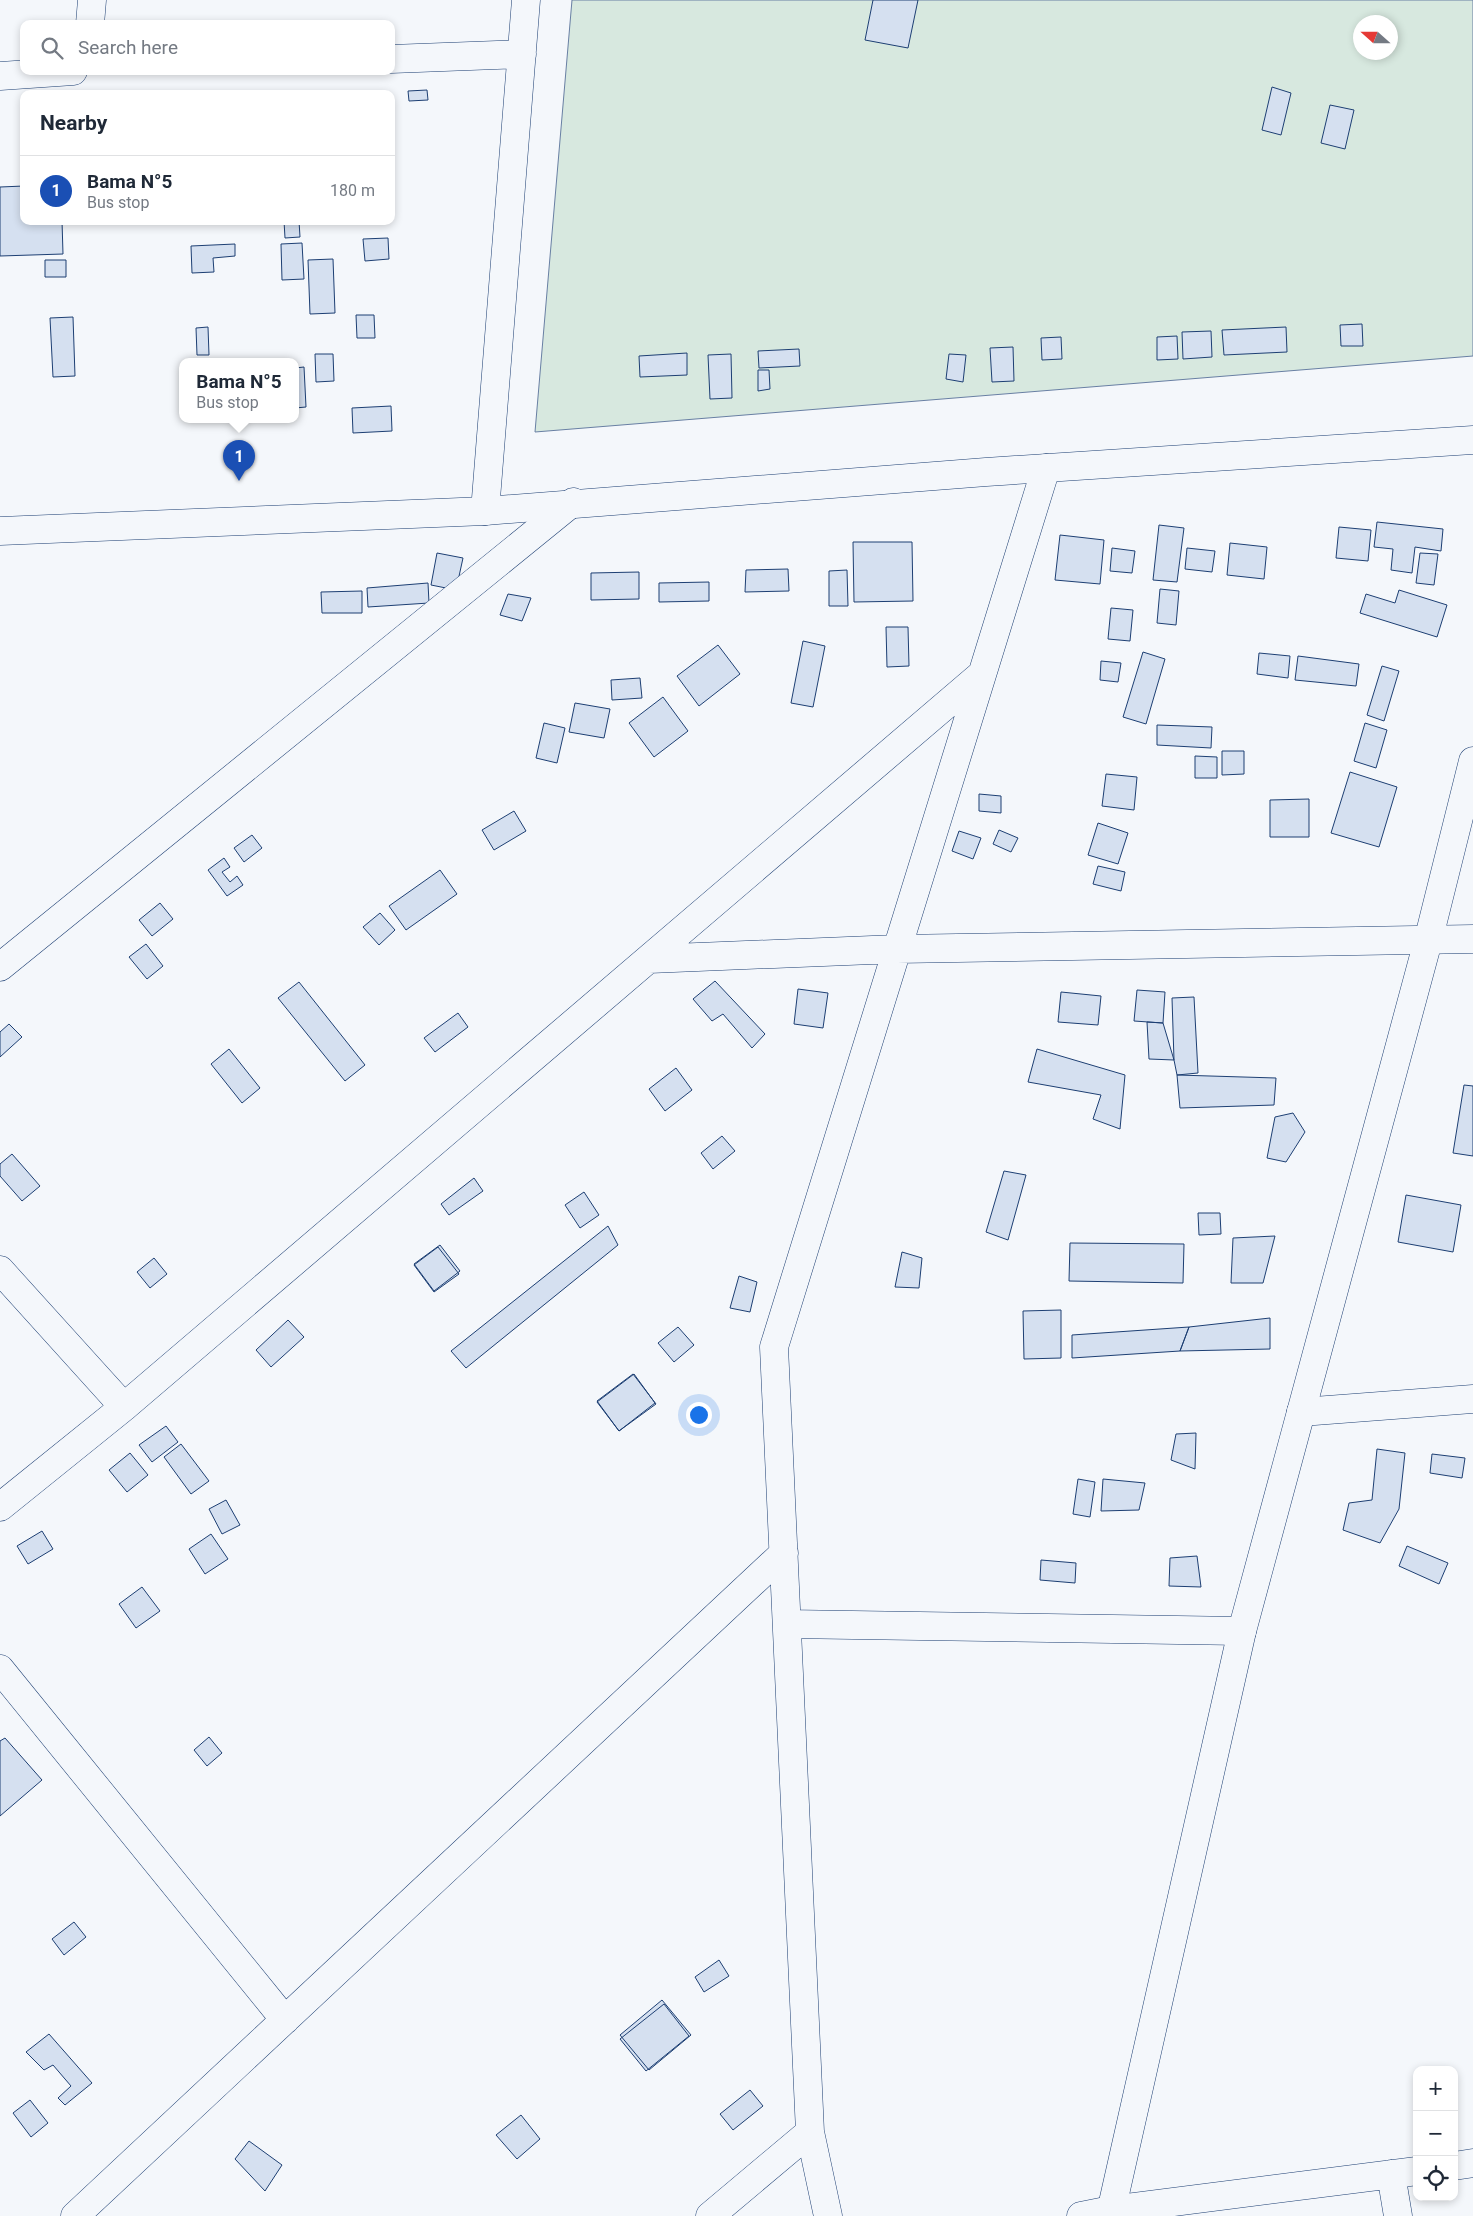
<!DOCTYPE html>
<html lang="en">
<head>
<meta charset="utf-8">
<style>
	:root { --surface:#fff; --page:#f6f6f7; --text:#1f2937; --muted:#747a83; --line:#e0e1e3; --accent:#111827 }
	body { margin:0; font-family:Roboto,sans-serif; background:var(--page); color:var(--text) }
	.controls { position:absolute; right:15px; bottom:15px; display:grid; overflow:hidden; border-radius:10px; box-shadow:0 2px 8px #0003 }
	.controls button { width:45px; height:45px; display:grid; place-items:center; padding:0; border:0; border-bottom:1px solid var(--line); background:var(--surface); color:var(--text); font:25px sans-serif }
	.compass { position:absolute; left:1353px; top:15px; width:45px; height:45px; border-radius:50%; background:var(--surface); box-shadow:0 2px 8px #0003; rotate:291deg }
	.you { position:absolute; left:698px; top:1414px; width:18px; height:18px; margin:-12px; border:4px solid #fff; border-radius:50%; background:#1a73e8; box-shadow:0 0 0 8px #1a73e833 }
	.badge { display:grid; place-items:center; width:32px; height:32px; border-radius:50%; background:var(--accent); color:#fff; font-size:16px; font-weight:700 }
	.pin { position:absolute; translate:-50% -41px; filter:drop-shadow(0 1px 2px #0008) }
	.pin::after { content:''; position:absolute; top:26px; width:18px; height:15px; background:inherit; clip-path:polygon(0 0,100% 0,50% 100%) }
	.popup { position:absolute; left:179px; top:358px; width:120px; height:65px; box-sizing:border-box; display:grid; place-content:center; border-radius:10px; background:var(--surface); filter:drop-shadow(0 1px 4px #0005); font-size:16px; white-space:nowrap; color:var(--muted) }
	.popup b { font-size:19px; color:var(--text) }
	.popup::after { content:''; position:absolute; left:50%; top:100%; margin-left:-10px; border:10px solid transparent; border-top-color:var(--surface) }
	.list { margin:0; padding:0; list-style:none }
	h2 { display:flex; justify-content:space-between; align-items:center; height:65px; margin:0; padding:0 20px; font-size:21px }
	h2 small { font-size:16px; font-weight:400; color:var(--muted) }
	.list li { display:grid; grid-template-columns:32px 1fr auto; gap:15px; align-items:center; box-sizing:border-box; height:70px; padding:0 20px; border-top:1px solid var(--line) }
	.list b { display:block; font-size:19px; white-space:nowrap }
	.list p { margin:0; font-size:16px; white-space:nowrap; color:var(--muted) }
	.list em { font-size:16px; font-style:normal; color:var(--muted) }
	.icon { flex:none; width:28px; height:28px; fill:none; stroke:currentColor; stroke-width:2; stroke-linecap:round; stroke-linejoin:round }
	.map { position:relative; flex:none; width:1473px; height:2216px; overflow:hidden }
	.search { position:absolute; background:var(--surface); box-shadow:0 2px 8px #0003; left:20px; top:20px; width:375px; height:55px; display:flex; align-items:center; gap:12px; box-sizing:border-box; padding:0 18px; border-radius:10px; color:var(--muted); font-size:19px }
	.panel { position:absolute; background:var(--surface); box-shadow:0 2px 8px #0003; left:20px; top:90px; width:375px; height:135px; border-radius:10px }
	.map>svg:first-child { display:block }
	.green { fill:#d7e8df; stroke:#687fa3; fill-rule:evenodd }
	.building { fill:#d5e0f0; stroke:#1d3f73 }
	.lines { fill:none; stroke-linecap:round; stroke-linejoin:round }
	.minor-casing { stroke:#1d3f73; stroke-width:29 }
	.tertiary-casing { stroke:#1d3f73; stroke-width:29 }
	.primary-casing { stroke:#1d3f73; stroke-width:29 }
	.minor { stroke:#f4f7fb; stroke-width:28 }
	.tertiary { stroke:#f4f7fb; stroke-width:28 }
	.primary { stroke:#f4f7fb; stroke-width:28 }
</style>
</head>
<body>
<div class="map">
<svg width="1473" height="2216" viewBox="0 0 1473 2216">
	<rect width="100%" height="100%" fill="#f4f7fb"/>
	<path class="green" d="M 572,0 L 1473,0 L 1473,356 L 535,432 ZM 1360,22 L 1390,22 L 1390,52 L 1360,52 Z"/>
	<path class="building" d="M 873,0 L 918,0 L 908,48 L 865,40 Z
		M 1272,87 L 1291,93 L 1281,135 L 1262,130 Z
		M 427,90 L 428,100 L 409,101 L 408,91 Z
		M 1330,105 L 1354,110 L 1345,149 L 1321,143 Z
		M 24,186 L 24,221 L 62,221 L 63,254 L 0,256 L 0,187 Z
		M 284,221 L 299,221 L 300,237 L 285,238 Z
		M 388,238 L 389,259 L 365,261 L 363,239 Z
		M 302,243 L 304,279 L 282,280 L 281,244 Z
		M 235,244 L 235,256 L 213,258 L 214,272 L 192,273 L 191,246 Z
		M 333,259 L 335,313 L 310,314 L 308,260 Z
		M 45,260 L 66,260 L 66,277 L 45,277 Z
		M 356,315 L 374,315 L 375,338 L 357,338 Z
		M 73,317 L 75,376 L 53,377 L 50,318 Z
		M 1362,324 L 1363,346 L 1341,346 L 1340,325 Z
		M 208,327 L 209,355 L 197,355 L 196,328 Z
		M 1286,327 L 1287,352 L 1224,355 L 1222,330 Z
		M 1211,331 L 1212,357 L 1183,359 L 1182,332 Z
		M 1177,336 L 1178,359 L 1157,360 L 1157,337 Z
		M 1061,337 L 1062,359 L 1042,360 L 1041,338 Z
		M 1013,347 L 1014,381 L 992,382 L 990,348 Z
		M 799,349 L 800,366 L 759,368 L 758,351 Z
		M 687,353 L 687,375 L 640,377 L 639,356 Z
		M 315,354 L 333,354 L 334,381 L 316,382 Z
		M 731,354 L 732,398 L 710,399 L 708,355 Z
		M 949,354 L 966,355 L 963,382 L 946,379 Z
		M 304,367 L 306,407 L 295,408 L 295,368 Z
		M 758,370 L 769,370 L 770,389 L 758,391 Z
		M 391,406 L 392,431 L 353,433 L 352,408 Z
		M 1377,522 L 1443,529 L 1441,551 L 1415,547 L 1412,573 L 1391,570 L 1393,549 L 1374,547 Z
		M 1159,525 L 1184,528 L 1177,582 L 1153,580 Z
		M 1339,527 L 1371,530 L 1368,561 L 1336,558 Z
		M 1060,535 L 1104,540 L 1100,584 L 1055,580 Z
		M 853,542 L 912,542 L 913,601 L 854,602 Z
		M 1230,543 L 1267,547 L 1264,579 L 1227,575 Z
		M 1112,548 L 1135,551 L 1132,573 L 1110,571 Z
		M 1187,548 L 1215,551 L 1212,572 L 1185,569 Z
		M 437,553 L 463,558 L 456,590 L 431,585 Z
		M 1420,553 L 1438,554 L 1434,585 L 1416,583 Z
		M 788,569 L 789,591 L 745,592 L 746,570 Z
		M 847,570 L 848,606 L 829,606 L 829,571 Z
		M 639,572 L 639,599 L 591,600 L 591,573 Z
		M 709,582 L 709,601 L 659,602 L 659,583 Z
		M 428,583 L 429,603 L 368,607 L 367,588 Z
		M 1160,589 L 1179,591 L 1176,625 L 1157,623 Z
		M 1399,590 L 1447,605 L 1437,637 L 1360,613 L 1366,594 L 1395,603 Z
		M 362,591 L 362,613 L 322,613 L 321,592 Z
		M 508,594 L 531,598 L 522,621 L 500,615 Z
		M 1111,608 L 1133,610 L 1130,641 L 1108,639 Z
		M 886,627 L 908,627 L 909,666 L 887,667 Z
		M 803,641 L 825,646 L 813,707 L 791,703 Z
		M 718,645 L 740,674 L 699,706 L 677,676 Z
		M 1143,652 L 1165,659 L 1146,724 L 1123,717 Z
		M 1259,653 L 1290,656 L 1288,678 L 1257,674 Z
		M 1298,656 L 1359,664 L 1356,686 L 1295,680 Z
		M 1101,661 L 1121,663 L 1118,682 L 1100,680 Z
		M 1382,666 L 1399,671 L 1384,721 L 1367,715 Z
		M 640,678 L 642,698 L 612,700 L 611,680 Z
		M 663,697 L 688,731 L 654,757 L 629,723 Z
		M 575,703 L 610,709 L 604,738 L 569,732 Z
		M 544,723 L 565,728 L 557,763 L 536,758 Z
		M 1365,723 L 1387,730 L 1376,768 L 1354,761 Z
		M 1157,725 L 1212,727 L 1211,748 L 1157,745 Z
		M 1222,751 L 1244,751 L 1244,774 L 1222,775 Z
		M 1195,756 L 1217,757 L 1217,778 L 1195,778 Z
		M 1350,772 L 1397,787 L 1379,847 L 1331,833 Z
		M 1106,774 L 1137,777 L 1134,810 L 1102,806 Z
		M 979,794 L 1001,796 L 1001,813 L 979,811 Z
		M 1309,799 L 1309,837 L 1270,837 L 1270,800 Z
		M 514,811 L 526,831 L 494,850 L 482,830 Z
		M 1098,823 L 1128,833 L 1118,864 L 1088,855 Z
		M 999,830 L 1018,838 L 1011,852 L 993,844 Z
		M 959,831 L 981,838 L 973,859 L 952,851 Z
		M 252,835 L 262,848 L 244,862 L 234,848 Z
		M 224,858 L 230,867 L 222,872 L 230,882 L 237,876 L 243,885 L 227,896 L 208,870 Z
		M 1098,866 L 1125,872 L 1121,891 L 1093,884 Z
		M 440,870 L 457,894 L 406,930 L 389,906 Z
		M 160,903 L 173,919 L 152,936 L 139,920 Z
		M 380,913 L 395,930 L 379,945 L 363,927 Z
		M 146,944 L 163,966 L 147,979 L 129,957 Z
		M 715,981 L 765,1034 L 752,1048 L 723,1014 L 712,1021 L 693,999 Z
		M 299,982 L 365,1065 L 345,1081 L 278,998 Z
		M 798,989 L 828,993 L 823,1028 L 794,1024 Z
		M 1137,990 L 1165,992 L 1163,1023 L 1134,1021 Z
		M 1061,992 L 1101,996 L 1098,1025 L 1058,1022 Z
		M 1194,997 L 1198,1073 L 1177,1075 L 1174,1060 L 1172,998 Z
		M 458,1013 L 468,1027 L 435,1052 L 424,1038 Z
		M 1147,1022 L 1163,1023 L 1174,1060 L 1149,1059 Z
		M 9,1024 L 22,1037 L 0,1057 L 0,1032 Z
		M 229,1049 L 260,1088 L 242,1103 L 211,1064 Z
		M 1037,1049 L 1125,1075 L 1120,1129 L 1093,1119 L 1101,1095 L 1028,1082 Z
		M 676,1068 L 692,1090 L 665,1111 L 649,1089 Z
		M 1177,1075 L 1276,1078 L 1274,1105 L 1180,1108 Z
		M 1464,1085 L 1473,1086 L 1473,1156 L 1453,1153 Z
		M 1293,1113 L 1305,1132 L 1286,1162 L 1267,1158 L 1275,1117 Z
		M 722,1136 L 735,1151 L 713,1169 L 701,1153 Z
		M 12,1154 L 40,1186 L 22,1201 L 0,1176 L 0,1164 Z
		M 1004,1171 L 1026,1175 L 1008,1240 L 986,1232 Z
		M 474,1178 L 483,1191 L 449,1215 L 441,1204 Z
		M 584,1192 L 599,1215 L 580,1228 L 565,1205 Z
		M 1406,1195 L 1461,1205 L 1453,1252 L 1398,1242 Z
		M 1198,1213 L 1220,1213 L 1221,1234 L 1199,1235 Z
		M 608,1226 L 618,1245 L 466,1368 L 451,1351 Z
		M 1275,1236 L 1263,1283 L 1231,1283 L 1233,1238 Z
		M 1070,1243 L 1184,1244 L 1183,1283 L 1069,1281 Z
		M 440,1245 L 460,1271 L 434,1291 L 414,1264 Z
		M 438,1247 L 459,1274 L 434,1292 L 414,1265 Z
		M 902,1252 L 922,1258 L 919,1288 L 895,1287 Z
		M 154,1258 L 167,1274 L 150,1288 L 137,1272 Z
		M 739,1276 L 757,1282 L 750,1312 L 730,1308 Z
		M 1061,1310 L 1061,1358 L 1024,1359 L 1023,1311 Z
		M 1270,1318 L 1270,1349 L 1180,1351 L 1189,1327 Z
		M 288,1320 L 304,1337 L 271,1367 L 256,1350 Z
		M 678,1327 L 694,1345 L 674,1362 L 658,1343 Z
		M 1189,1327 L 1180,1351 L 1072,1358 L 1072,1335 Z
		M 633,1374 L 656,1404 L 619,1431 L 597,1401 Z
		M 634,1374 L 655,1403 L 619,1431 L 597,1402 Z
		M 166,1426 L 178,1442 L 152,1462 L 139,1445 Z
		M 1196,1433 L 1195,1469 L 1171,1460 L 1176,1434 Z
		M 181,1444 L 209,1481 L 191,1494 L 164,1457 Z
		M 1377,1449 L 1405,1453 L 1399,1509 L 1380,1543 L 1343,1530 L 1349,1503 L 1372,1500 Z
		M 130,1453 L 148,1475 L 127,1492 L 109,1470 Z
		M 1432,1454 L 1465,1458 L 1462,1478 L 1430,1473 Z
		M 1078,1479 L 1095,1482 L 1090,1517 L 1073,1514 Z
		M 1103,1479 L 1145,1483 L 1139,1510 L 1101,1511 Z
		M 226,1500 L 240,1525 L 222,1534 L 209,1509 Z
		M 42,1531 L 53,1549 L 28,1564 L 17,1546 Z
		M 211,1534 L 228,1559 L 205,1574 L 189,1549 Z
		M 1407,1546 L 1448,1563 L 1439,1584 L 1399,1566 Z
		M 1197,1556 L 1201,1587 L 1169,1586 L 1170,1558 Z
		M 1041,1560 L 1076,1563 L 1075,1583 L 1040,1580 Z
		M 142,1587 L 160,1611 L 136,1628 L 119,1604 Z
		M 209,1737 L 222,1753 L 207,1766 L 194,1750 Z
		M 5,1738 L 42,1780 L 0,1816 L 0,1741 Z
		M 74,1922 L 86,1937 L 64,1955 L 52,1939 Z
		M 719,1960 L 729,1976 L 704,1992 L 695,1977 Z
		M 662,2000 L 691,2035 L 649,2070 L 620,2035 Z
		M 664,2004 L 689,2036 L 646,2071 L 620,2039 Z
		M 49,2034 L 92,2083 L 65,2105 L 58,2098 L 71,2086 L 53,2065 L 44,2070 L 26,2052 Z
		M 750,2090 L 763,2106 L 733,2130 L 720,2114 Z
		M 30,2100 L 48,2123 L 31,2137 L 13,2113 Z
		M 521,2115 L 540,2139 L 517,2159 L 496,2135 Z
		M 249,2141 L 282,2165 L 265,2191 L 235,2159 Z"/>
	<g class="lines">
		<g class="minor-casing">
			<path id="minor" d="M 90,24 L 92,0
				M 391,59 L 522,54
				M 0,76 L 73,71
				M 485,511 L 526,0
				M 649,959 L 897,949 L 1473,939
				M 0,967 L 573,502
				M 0,1270 L 124,1407
				M 1301,1412 L 1473,1399
				M 0,1507 L 124,1407 L 982,674
				M 787,1624 L 1242,1631
				M 0,1669 L 285,2020
				M 1454,2166 L 1473,2163
				M 1391,2174 L 1398,2216
				M 75,2216 L 784,1553
				M 710,2216 L 810,2132
				M 828,2216 L 810,2132 L 774,1347 L 1046,468
				M 1081,2216 L 1111,2210 L 1417,2171"/>
		</g>
		<g class="tertiary-casing">
			<path id="tertiary" d="M 1110,2216 L 1242,1631 L 1428,941 L 1473,761"/>
		</g>
		<g class="primary-casing">
			<path id="primary" d="M 0,531 L 485,511 L 986,472 L 1473,440"/>
		</g>
		<use href="#minor" class="minor"/>
		<use href="#tertiary" class="tertiary"/>
		<use href="#primary" class="primary"/>
	</g>
</svg>
<div class="controls">
<button>+</button>
<button>−</button>
<button><svg class="icon" aria-label="locate" viewBox="0 0 24 24"><circle cx="12" cy="12" r="6"/><path d="M12 2v4M12 18v4M2 12h4M18 12h4"/></svg></button>
</div>
<svg class="compass" viewBox="-18 -18 36 36"><path d="M0-13l5 13h-10z" fill="#e53935"/><path d="M0 13l5-13h-10z" fill="#747a83"/></svg>
<div class="you"></div>
<div class="pin badge" style="left:239px;top:481px;background:#1a4fb4">1</div>
<div class="popup"><b>Bama N°5</b>Bus stop</div>
<div class="search"><svg class="icon" aria-label="search" viewBox="0 0 24 24"><circle cx="10" cy="10" r="6"/><path d="M15 15l6 6"/></svg>Search here</div>
<section class="panel">
<h2>Nearby<small></small></h2>
<ul class="list">
<li><span class="badge" style="background:#1a4fb4">1</span><div><b>Bama N°5</b><p>Bus stop</p></div><em>180 m</em></li>
</ul>
</section>
</div>
</body>
</html>
